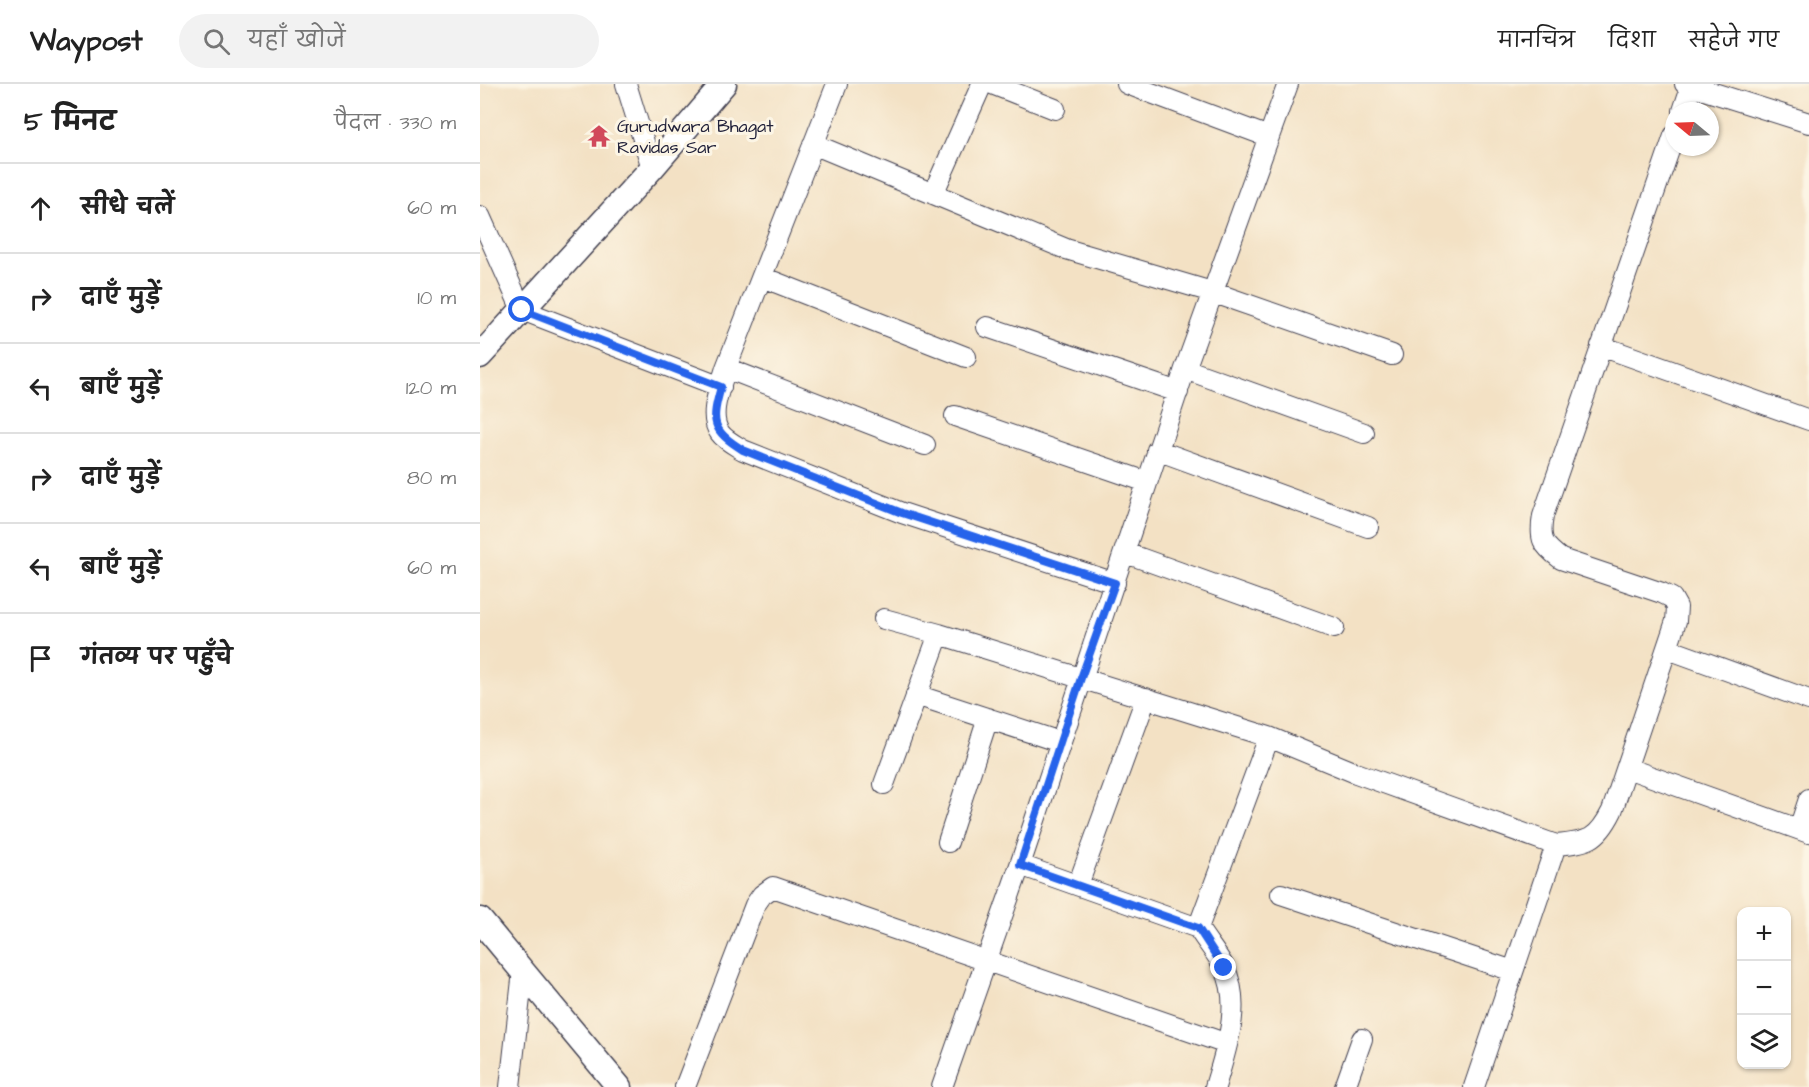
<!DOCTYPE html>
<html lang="hi">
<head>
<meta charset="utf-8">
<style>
	:root { --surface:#fff; --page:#f2f2f2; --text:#222; --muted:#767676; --line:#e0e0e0 }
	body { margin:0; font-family:"Architects Daughter","Playpen Sans Deva",sans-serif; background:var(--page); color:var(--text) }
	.controls { position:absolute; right:18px; bottom:18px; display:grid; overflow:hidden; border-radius:12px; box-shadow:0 2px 4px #0004 }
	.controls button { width:54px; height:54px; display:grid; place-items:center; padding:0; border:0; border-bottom:2px solid var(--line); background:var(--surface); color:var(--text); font:30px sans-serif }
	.compass { position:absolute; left:1185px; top:18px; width:54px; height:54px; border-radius:50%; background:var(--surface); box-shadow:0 2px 4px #0004; rotate:289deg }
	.stop { position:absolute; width:18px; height:18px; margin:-14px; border:4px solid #2563eb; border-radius:50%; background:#fff }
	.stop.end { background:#2563eb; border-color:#fff; box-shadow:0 2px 6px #0008 }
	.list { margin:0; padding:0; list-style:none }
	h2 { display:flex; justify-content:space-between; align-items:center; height:78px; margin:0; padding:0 24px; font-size:26px }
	h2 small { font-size:20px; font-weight:400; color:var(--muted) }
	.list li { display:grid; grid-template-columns:39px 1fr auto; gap:18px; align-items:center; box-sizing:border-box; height:90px; padding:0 24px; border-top:2px solid var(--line) }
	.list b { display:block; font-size:22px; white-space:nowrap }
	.list em { font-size:20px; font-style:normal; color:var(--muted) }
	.icon { flex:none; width:33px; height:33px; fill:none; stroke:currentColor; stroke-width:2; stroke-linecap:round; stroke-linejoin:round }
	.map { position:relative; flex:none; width:1329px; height:1003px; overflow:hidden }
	header { display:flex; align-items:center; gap:36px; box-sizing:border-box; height:84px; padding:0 30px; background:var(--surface); border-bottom:2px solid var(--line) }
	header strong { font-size:28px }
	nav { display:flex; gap:33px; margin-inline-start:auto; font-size:21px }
	.search { width:420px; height:54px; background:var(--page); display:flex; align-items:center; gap:15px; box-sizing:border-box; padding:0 21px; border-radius:33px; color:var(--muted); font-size:22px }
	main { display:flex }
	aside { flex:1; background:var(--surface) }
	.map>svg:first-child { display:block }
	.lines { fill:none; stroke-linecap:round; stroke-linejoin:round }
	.minor-casing { stroke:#413f50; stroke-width:22 }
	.tertiary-casing { stroke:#413f50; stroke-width:27 }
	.minor { stroke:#fff; stroke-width:20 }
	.tertiary { stroke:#fff; stroke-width:24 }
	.route { stroke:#2563eb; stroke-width:8 }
	.labels { text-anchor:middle; stroke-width:6; stroke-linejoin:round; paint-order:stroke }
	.poi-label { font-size:18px; fill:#22223b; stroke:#fcf5e5; text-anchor:start }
</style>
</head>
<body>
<header>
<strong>Waypost</strong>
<div class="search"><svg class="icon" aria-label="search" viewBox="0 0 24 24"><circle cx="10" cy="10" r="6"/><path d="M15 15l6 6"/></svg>यहाँ खोजें</div>
<nav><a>मानचित्र</a><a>दिशा</a><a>सहेजे गए</a></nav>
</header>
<main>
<aside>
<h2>5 मिनट<small>पैदल · 330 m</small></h2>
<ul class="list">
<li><svg class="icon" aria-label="ahead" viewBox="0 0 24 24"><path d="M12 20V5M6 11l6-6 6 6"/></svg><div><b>सीधे चलें</b></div><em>60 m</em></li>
<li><svg class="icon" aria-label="right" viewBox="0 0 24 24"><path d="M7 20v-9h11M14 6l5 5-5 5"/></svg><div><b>दाएँ मुड़ें</b></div><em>10 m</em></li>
<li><svg class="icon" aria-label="left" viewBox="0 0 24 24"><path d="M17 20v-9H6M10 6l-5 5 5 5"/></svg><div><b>बाएँ मुड़ें</b></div><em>120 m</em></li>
<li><svg class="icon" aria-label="right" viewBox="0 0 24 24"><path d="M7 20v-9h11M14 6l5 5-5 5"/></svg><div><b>दाएँ मुड़ें</b></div><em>80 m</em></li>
<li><svg class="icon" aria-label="left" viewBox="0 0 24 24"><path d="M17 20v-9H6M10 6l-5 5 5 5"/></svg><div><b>बाएँ मुड़ें</b></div><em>60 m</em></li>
<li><svg class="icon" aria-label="arrive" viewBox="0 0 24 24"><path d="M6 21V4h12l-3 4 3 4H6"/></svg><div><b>गंतव्य पर पहुँचे</b></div></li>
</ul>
</aside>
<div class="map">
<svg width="1329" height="1003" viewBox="0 0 1329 1003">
	<rect width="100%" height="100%" fill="#fcf5e5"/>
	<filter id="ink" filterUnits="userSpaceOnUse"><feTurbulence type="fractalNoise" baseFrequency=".0167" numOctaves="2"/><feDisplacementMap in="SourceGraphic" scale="12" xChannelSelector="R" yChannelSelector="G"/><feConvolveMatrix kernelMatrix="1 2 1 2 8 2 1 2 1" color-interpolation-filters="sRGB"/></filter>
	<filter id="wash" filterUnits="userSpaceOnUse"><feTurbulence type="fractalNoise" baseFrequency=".008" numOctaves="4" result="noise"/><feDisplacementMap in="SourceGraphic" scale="24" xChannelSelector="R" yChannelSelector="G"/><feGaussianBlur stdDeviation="1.35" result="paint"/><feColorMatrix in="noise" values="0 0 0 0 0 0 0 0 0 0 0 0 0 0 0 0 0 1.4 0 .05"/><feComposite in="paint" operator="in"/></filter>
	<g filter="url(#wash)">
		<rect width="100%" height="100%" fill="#f3e1c4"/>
	</g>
	<g filter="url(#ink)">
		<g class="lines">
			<g class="minor-casing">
				<path id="minor" d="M 146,0 L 172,84
					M 357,0 L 246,284 C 241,302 227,331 240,349 C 245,356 255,361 263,366 L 422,429 L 635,499
					M 512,0 L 575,25
					M 647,0 L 789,53
					M 1205,0 L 1329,39
					M 1203,27 L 1212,0
					M 333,60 L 586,165 L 732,208 L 912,271
					M 453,110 L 502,0
					M 0,132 L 42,226 L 241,303
					M 282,193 L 486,273
					M 507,243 L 698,308
					M 1121,262 L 1329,336
					M 246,284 L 445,361
					M 705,285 L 884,349
					M 475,332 L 667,398
					M 677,366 L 888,443
					M 646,469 L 854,544
					M 404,535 L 459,550 L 789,653 L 876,689 L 1076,761 C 1108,758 1117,757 1132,727 L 1196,537 L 1197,523 L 1192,514 L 1182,509 L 1081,475 C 1062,461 1059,455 1063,432 L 1194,52
					M 1188,565 L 1329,616
					M 436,611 L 580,658
					M 1147,684 L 1329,749
					M 404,700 L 459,550
					M 1319,745 L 1329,715
					M 468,758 L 508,634
					M 540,781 L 718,844 L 789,653
					M 598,801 L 666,614
					M 801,810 L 1033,887
					M 718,844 C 726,857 737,870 744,883 C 763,921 746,965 735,1003
					M 30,1003 L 43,887
					M 205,1003 L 275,821 L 282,811 L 293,803 L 747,960
					M 462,1003 L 540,781 L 705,285 L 808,0
					M 865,1003 L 882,955
					M 994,1003 L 1076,761"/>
			</g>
			<g class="tertiary-casing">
				<path id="tertiary" d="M 0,272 L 172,84 L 244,0
					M 0,836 L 139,1003"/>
			</g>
			<use href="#minor" class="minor"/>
			<use href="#tertiary" class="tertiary"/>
		</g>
	</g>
	<g class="lines" filter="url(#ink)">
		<path class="route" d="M 42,226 L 241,303 C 231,338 231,346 263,366 L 422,429 L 635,499 L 601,594 L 540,781 L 718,844 L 744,884"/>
	</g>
	<defs>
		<g id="temple-bare" transform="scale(1.8)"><path d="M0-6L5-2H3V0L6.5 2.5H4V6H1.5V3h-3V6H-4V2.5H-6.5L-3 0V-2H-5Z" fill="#d1495b" stroke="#fcf5e5" stroke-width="2.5" paint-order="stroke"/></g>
	</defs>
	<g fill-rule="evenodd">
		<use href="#temple-bare" x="119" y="52"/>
	</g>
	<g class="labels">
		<g class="poi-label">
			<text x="137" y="48">Gurudwara Bhagat<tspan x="137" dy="21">Ravidas Sar</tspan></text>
		</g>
	</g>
</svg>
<div class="controls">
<button>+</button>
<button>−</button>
<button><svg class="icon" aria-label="layers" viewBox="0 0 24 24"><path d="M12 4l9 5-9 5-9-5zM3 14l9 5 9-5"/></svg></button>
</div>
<svg class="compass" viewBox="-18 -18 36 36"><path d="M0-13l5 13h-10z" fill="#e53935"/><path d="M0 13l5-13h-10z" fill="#767676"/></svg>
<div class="stop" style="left:42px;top:226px"></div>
<div class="stop end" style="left:744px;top:884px"></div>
</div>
</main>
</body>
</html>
